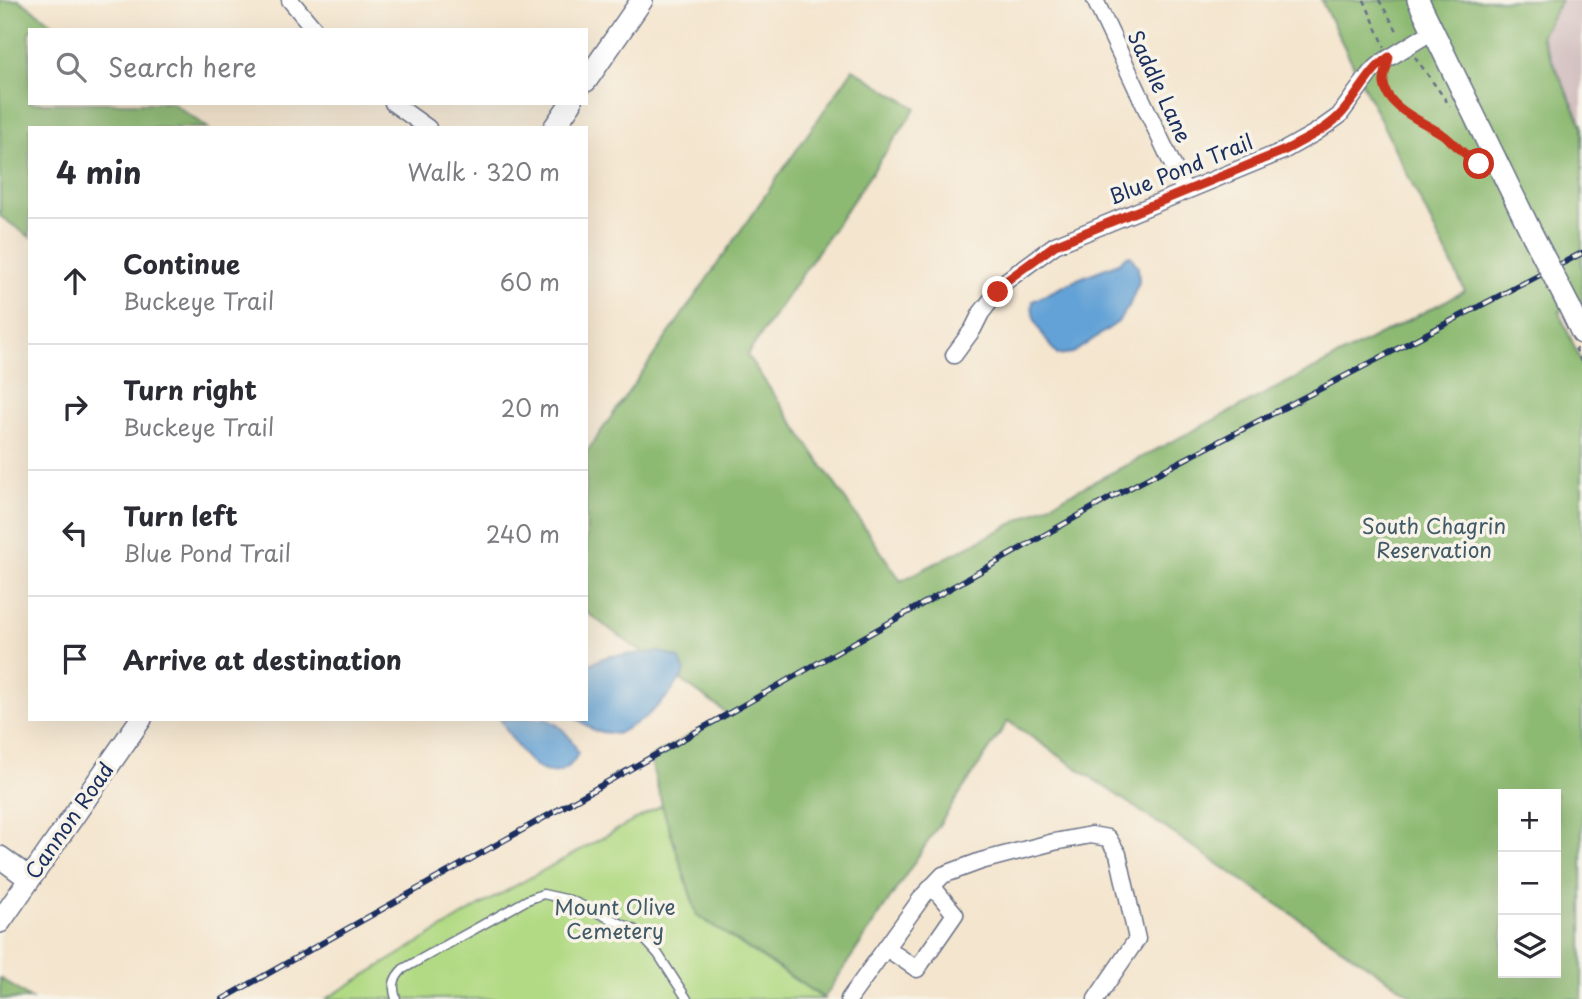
<!DOCTYPE html>
<html lang="en">
<head>
<meta charset="utf-8">
<style>
	:root { --surface:#fff; --page:#f7f7f7; --text:#2b2b33; --muted:#7c7c81; --line:#e1e1e2 }
	body { margin:0; font-family:"Playpen Sans",sans-serif; background:var(--page); color:var(--text) }
	.controls { position:absolute; right:21px; bottom:21px; display:grid; overflow:hidden; border-radius:0px; box-shadow:0 7px 28px #0002 }
	.controls button { width:63px; height:63px; display:grid; place-items:center; padding:0; border:0; border-bottom:2px solid var(--line); background:var(--surface); color:var(--text); font:35px sans-serif }
	.stop { position:absolute; width:21px; height:21px; margin:-16px; border:5px solid #c8321e; border-radius:50%; background:#fff }
	.stop.end { background:#c8321e; border-color:#fff; box-shadow:0 2px 7px #0008 }
	.list { margin:0; padding:0; list-style:none }
	h2 { display:flex; justify-content:space-between; align-items:center; height:91px; margin:0; padding:0 28px; font-size:30px }
	h2 small { font-size:23px; font-weight:400; color:var(--muted) }
	.list li { display:grid; grid-template-columns:46px 1fr auto; gap:21px; align-items:center; box-sizing:border-box; height:126px; padding:0 28px; border-top:2px solid var(--line) }
	.list b { display:block; font-size:26px; white-space:nowrap }
	.list p { margin:0; font-size:23px; white-space:nowrap; color:var(--muted) }
	.list em { font-size:23px; font-style:normal; color:var(--muted) }
	.icon { flex:none; width:38px; height:38px; fill:none; stroke:currentColor; stroke-width:2; stroke-linecap:round; stroke-linejoin:round }
	.map { position:relative; flex:none; width:1582px; height:999px; overflow:hidden }
	.search { position:absolute; background:var(--surface); box-shadow:0 7px 28px #0002; left:28px; top:28px; width:560px; height:77px; display:flex; align-items:center; gap:18px; box-sizing:border-box; padding:0 24px; border-radius:0px; color:var(--muted); font-size:26px }
	.panel { position:absolute; background:var(--surface); box-shadow:0 7px 28px #0002; left:28px; top:126px; width:560px; height:595px; border-radius:0px }
	.map>svg:first-child { display:block }
	.industrial { fill:#d2bfc0 }
	.green { fill:#b2da84; stroke:#668471; stroke-width:2 }
	.forest { fill:#8dba72; stroke:#547468; stroke-width:2; fill-rule:evenodd }
	.water { fill:#64a2d6; stroke:#40689a; stroke-width:2 }
	.lines { fill:none; stroke-linecap:round; stroke-linejoin:round }
	.lane-casing { stroke:#676f85; stroke-width:11 }
	.street-casing { stroke:#676f85; stroke-width:19 }
	.secondary-casing { stroke:#676f85; stroke-width:24 }
	.path { stroke:#676f85; stroke-width:2.5; stroke-dasharray:5 5; stroke-linecap:butt }
	.lane { stroke:#fff; stroke-width:8 }
	.street { stroke:#fff; stroke-width:16 }
	.secondary { stroke:#fff; stroke-width:21 }
	.rail-casing { stroke:#1b2f5e; stroke-width:6 }
	.rail { stroke:#f7f3e8; stroke-width:3.5; stroke-dasharray:10; stroke-linecap:butt }
	.secondary-bridge-casing { stroke:#676f85; stroke-width:24; stroke-linecap:butt }
	.secondary-bridge { stroke:#fff; stroke-width:21 }
	.route { stroke:#c8321e; stroke-width:9 }
	.labels { text-anchor:middle; stroke-width:7; stroke-linejoin:round; paint-order:stroke }
	.street-label { font-size:21px; fill:#1b2f5e; stroke:#f7f3e8 }
	.park-label { font-size:21px; fill:#415a68; stroke:#f7f3e8 }
</style>
</head>
<body>
<div class="map">
<svg width="1582" height="999" viewBox="0 0 1582 999">
	<rect width="100%" height="100%" fill="#f7f3e8"/>
	<filter id="ink" filterUnits="userSpaceOnUse"><feTurbulence type="fractalNoise" baseFrequency=".0143" numOctaves="2"/><feDisplacementMap in="SourceGraphic" scale="14" xChannelSelector="R" yChannelSelector="G"/><feConvolveMatrix kernelMatrix="1 2 1 2 8 2 1 2 1" color-interpolation-filters="sRGB"/></filter>
	<filter id="wash" filterUnits="userSpaceOnUse"><feTurbulence type="fractalNoise" baseFrequency=".00686" numOctaves="4" result="noise"/><feDisplacementMap in="SourceGraphic" scale="28" xChannelSelector="R" yChannelSelector="G"/><feGaussianBlur stdDeviation="1.57" result="paint"/><feColorMatrix in="noise" values="0 0 0 0 0 0 0 0 0 0 0 0 0 0 0 0 0 1.4 0 .05"/><feComposite in="paint" operator="in"/></filter>
	<g filter="url(#wash)">
		<rect width="100%" height="100%" fill="#f4e5ce"/>
		<path class="industrial" d="M 1561,0 L 1582,0 L 1582,125 L 1541,36 Z"/>
		<path class="green" d="M 662,805 L 697,915 L 824,999 L 326,999 L 479,906 Z"/>
		<path class="forest" d="M 0,0 L 19,0 L 63,30 L 30,30 L 30,103 L 172,103 L 208,128 L 30,128 L 30,237 L 0,216 Z
			M 1321,0 L 1561,0 L 1541,36 L 1582,125 L 1582,333 L 1568,307 L 1559,312 L 1582,364 L 1582,999 L 1409,999 L 1411,995 L 1008,721 L 824,998 L 697,915 L 662,805 L 650,758 L 728,714 L 586,612 L 586,453 L 853,69 L 916,108 L 747,355 L 901,581 L 1465,291 ZM 1503,794 L 1556,794 L 1556,973 L 1503,973 Z
			M 0,978 L 31,999 L 0,999 Z"/>
		<path class="water" d="M 1130,255 L 1138,267 L 1139,282 L 1129,306 L 1118,322 L 1073,353 L 1057,355 C 1047,340 1029,321 1033,301 L 1080,278 L 1119,263 L 1125,257 Z
			M 660,652 L 679,658 L 685,672 L 669,695 L 645,718 L 617,734 L 595,731 L 577,719 L 586,719 L 586,665 L 609,656 Z
			M 500,719 C 514,719 531,717 545,719 C 559,722 574,740 578,754 C 575,758 572,764 568,767 C 538,789 513,740 500,719 Z"/>
	</g>
	<g filter="url(#ink)">
		<g class="lines">
			<g class="lane-casing">
				<path id="lane" d="M 396,999 C 392,986 393,979 403,969 L 527,900 L 543,894 L 570,900 L 637,931 L 658,954 L 687,999"/>
			</g>
			<g class="street-casing">
				<path id="street" d="M 290,0 L 315,30
					M 1095,0 L 1185,191
					M 393,103 L 428,128
					M 954,355 L 973,329 L 981,313 L 1006,281 L 1055,245 L 1283,151 L 1315,133 L 1339,116 L 1371,72 L 1384,61 L 1433,31
					M 886,948 L 917,969 L 955,914 L 932,886
					M 849,999 L 923,896 L 943,875 L 981,861 L 1054,842 L 1091,835 L 1108,838 L 1118,854 L 1137,939 L 1096,999"/>
			</g>
			<g class="secondary-casing">
				<path id="secondary" d="M 1418,0 L 1533,236
					M 586,81 L 642,0
					M 554,128 L 571,103
					M 1569,306 L 1582,333
					M 0,857 L 30,879
					M 0,922 L 141,719"/>
			</g>
			<path class="path" d="M 1364,0 L 1385,47
				M 1379,0 L 1399,34
				M 1415,57 L 1450,106
				M 1385,80 C 1383,108 1424,121 1443,135 C 1455,144 1465,156 1478,163
				M 1575,348 L 1582,364"/>
			<use href="#lane" class="lane"/>
			<use href="#street" class="street"/>
			<use href="#secondary" class="secondary"/>
			<g class="rail-casing">
				<path id="rail" d="M 223,999 L 1110,498 L 1582,253"/>
			</g>
			<use href="#rail" class="rail"/>
			<g class="secondary-bridge-casing">
				<path id="secondary-bridge" d="M 1533,236 L 1569,306"/>
			</g>
			<use href="#secondary-bridge" class="secondary-bridge"/>
		</g>
	</g>
	<g class="lines" filter="url(#ink)">
		<path class="route" d="M 998,292 L 1006,281 L 1055,245 L 1283,151 C 1302,141 1324,131 1339,116 C 1358,97 1367,72 1389,57 C 1388,65 1383,76 1384,84 C 1387,109 1427,123 1445,136 C 1456,145 1465,156 1479,164"/>
	</g>
	<g class="labels">
		<g class="street-label">
			<text transform="translate(1159 87) rotate(65)" y="7">Saddle Lane</text>
			<text transform="translate(1181 170) rotate(-22)" y="7">Blue Pond Trail</text>
			<text transform="translate(70 821) rotate(-55)" y="7">Cannon Road</text>
		</g>
		<g class="park-label">
			<text x="1434" y="534">South Chagrin<tspan x="1434" dy="24">Reservation</tspan></text>
			<text x="615" y="915">Mount Olive<tspan x="615" dy="24">Cemetery</tspan></text>
		</g>
	</g>
</svg>
<div class="controls">
<button>+</button>
<button>−</button>
<button><svg class="icon" aria-label="layers" viewBox="0 0 24 24"><path d="M12 4l9 5-9 5-9-5zM3 14l9 5 9-5"/></svg></button>
</div>
<div class="stop" style="left:1479px;top:164px"></div>
<div class="stop end" style="left:998px;top:292px"></div>
<div class="search"><svg class="icon" aria-label="search" viewBox="0 0 24 24"><circle cx="10" cy="10" r="6"/><path d="M15 15l6 6"/></svg>Search here</div>
<section class="panel">
<h2>4 min<small>Walk · 320 m</small></h2>
<ul class="list">
<li><svg class="icon" aria-label="ahead" viewBox="0 0 24 24"><path d="M12 20V5M6 11l6-6 6 6"/></svg><div><b>Continue</b><p>Buckeye Trail</p></div><em>60 m</em></li>
<li><svg class="icon" aria-label="right" viewBox="0 0 24 24"><path d="M7 20v-9h11M14 6l5 5-5 5"/></svg><div><b>Turn right</b><p>Buckeye Trail</p></div><em>20 m</em></li>
<li><svg class="icon" aria-label="left" viewBox="0 0 24 24"><path d="M17 20v-9H6M10 6l-5 5 5 5"/></svg><div><b>Turn left</b><p>Blue Pond Trail</p></div><em>240 m</em></li>
<li><svg class="icon" aria-label="arrive" viewBox="0 0 24 24"><path d="M6 21V4h12l-3 4 3 4H6"/></svg><div><b>Arrive at destination</b></div></li>
</ul>
</section>
</div>
</body>
</html>
